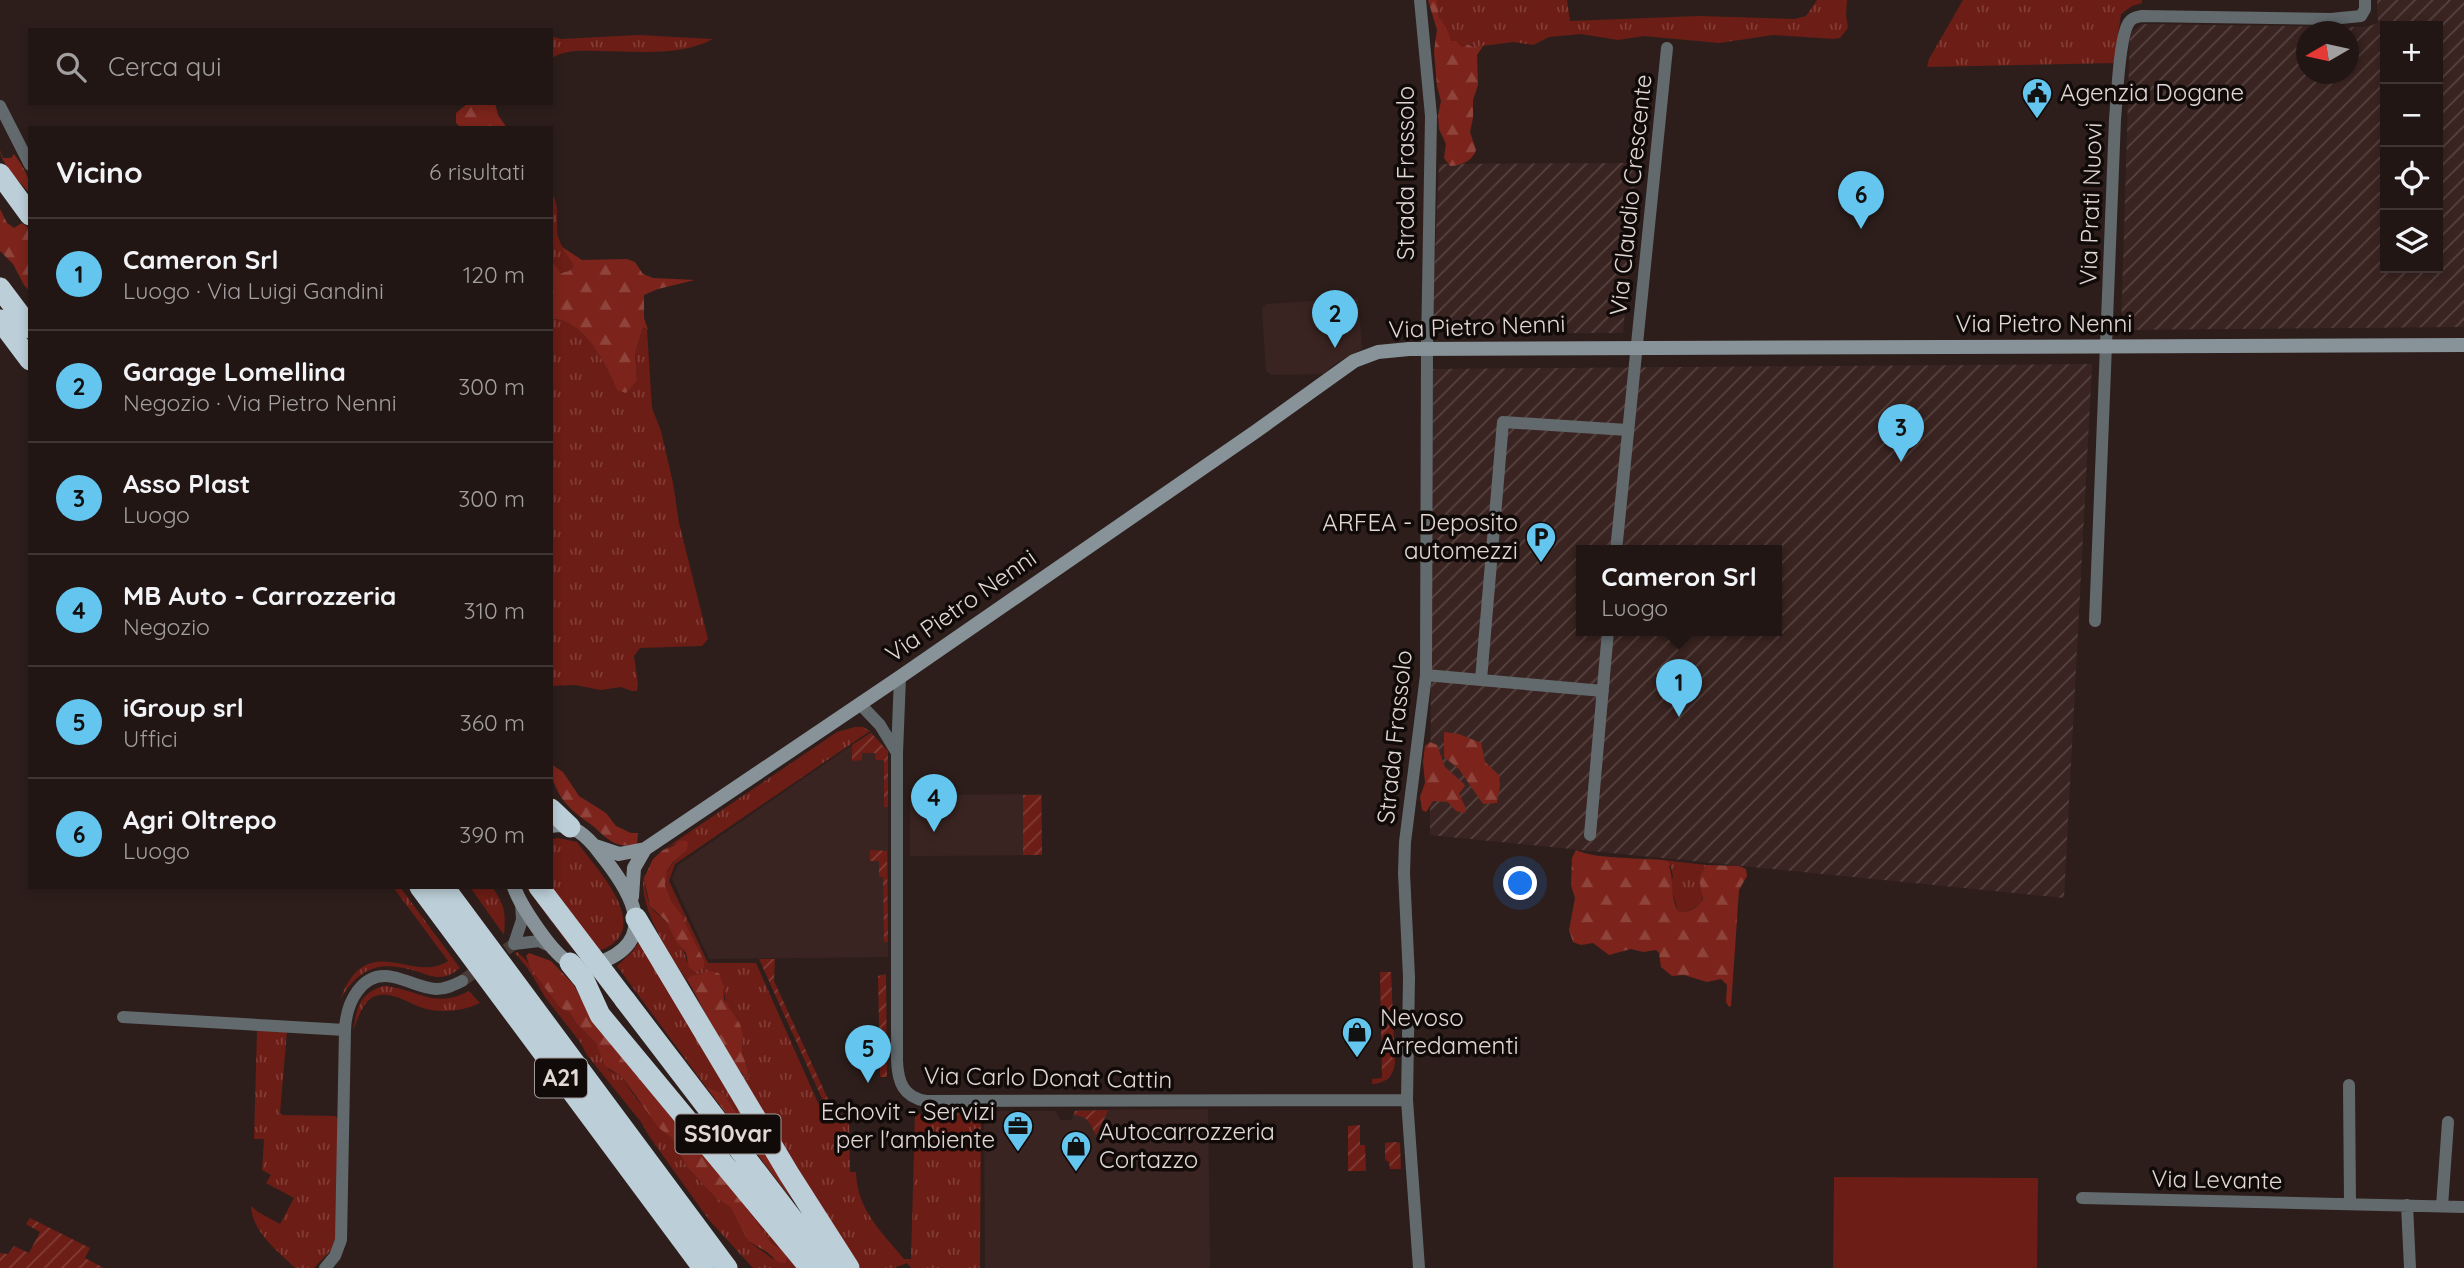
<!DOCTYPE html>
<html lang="it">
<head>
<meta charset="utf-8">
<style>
	:root { --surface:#221614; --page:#2e2322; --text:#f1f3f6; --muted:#a29fa0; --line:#3f3534; --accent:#64c5ee }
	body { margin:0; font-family:Quicksand,sans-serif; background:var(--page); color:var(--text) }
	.controls { position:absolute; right:21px; top:21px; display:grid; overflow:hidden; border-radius:0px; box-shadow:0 4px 10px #0003 }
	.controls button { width:63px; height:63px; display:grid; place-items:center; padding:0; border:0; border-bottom:2px solid var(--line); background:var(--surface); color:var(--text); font:35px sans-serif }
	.compass { position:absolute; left:2296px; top:21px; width:63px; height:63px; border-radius:50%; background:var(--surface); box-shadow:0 4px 10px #0003; rotate:261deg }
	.you { position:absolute; left:1521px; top:884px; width:24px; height:24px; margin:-18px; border:5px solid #fff; border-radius:50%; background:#1a73e8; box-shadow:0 0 0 10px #1a73e833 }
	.badge { display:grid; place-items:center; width:46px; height:46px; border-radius:50%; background:var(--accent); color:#111; font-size:23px; font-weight:700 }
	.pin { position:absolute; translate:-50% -58px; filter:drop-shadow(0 2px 4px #0008) }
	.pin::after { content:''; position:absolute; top:37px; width:24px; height:21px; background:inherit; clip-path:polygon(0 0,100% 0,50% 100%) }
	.popup { position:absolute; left:1576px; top:545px; width:206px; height:91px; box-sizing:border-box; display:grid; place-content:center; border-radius:0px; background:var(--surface); filter:drop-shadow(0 2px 5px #0005); font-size:23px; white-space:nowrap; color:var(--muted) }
	.popup b { font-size:26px; color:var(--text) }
	.popup::after { content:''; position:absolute; left:50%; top:100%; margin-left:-14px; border:14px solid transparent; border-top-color:var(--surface) }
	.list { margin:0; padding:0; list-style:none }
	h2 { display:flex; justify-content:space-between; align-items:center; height:91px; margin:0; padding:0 28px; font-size:30px }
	h2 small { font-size:23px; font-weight:400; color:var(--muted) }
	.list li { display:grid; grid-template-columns:46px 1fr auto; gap:21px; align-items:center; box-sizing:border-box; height:112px; padding:0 28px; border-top:2px solid var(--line) }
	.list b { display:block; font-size:26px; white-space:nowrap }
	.list p { margin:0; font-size:23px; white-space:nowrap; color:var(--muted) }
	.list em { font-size:23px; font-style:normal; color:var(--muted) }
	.icon { flex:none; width:38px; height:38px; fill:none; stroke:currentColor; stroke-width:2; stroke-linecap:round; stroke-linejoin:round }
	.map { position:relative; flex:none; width:2464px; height:1268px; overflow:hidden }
	.search { position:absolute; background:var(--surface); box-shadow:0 4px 10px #0003; left:28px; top:28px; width:525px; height:77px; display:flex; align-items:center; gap:18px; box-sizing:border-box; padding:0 24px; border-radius:0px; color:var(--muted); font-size:26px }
	.panel { position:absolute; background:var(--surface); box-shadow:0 4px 10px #0003; left:28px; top:126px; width:525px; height:763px; border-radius:0px }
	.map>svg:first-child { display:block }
	.built { fill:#3a2421 }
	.industrial { fill:url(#industrial-furrows); fill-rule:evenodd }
	.grass { fill:url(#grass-tufts) }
	.forest { fill:url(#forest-firs) }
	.garden { fill:url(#garden-furrows) }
	.pitch { fill:#6c1d15 }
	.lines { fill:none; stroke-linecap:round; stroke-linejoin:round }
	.street-tunnel { stroke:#483a37; stroke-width:12; stroke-dasharray:12 6; stroke-linecap:butt }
	.street { stroke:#626a6d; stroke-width:12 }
	.secondary { stroke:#879398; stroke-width:14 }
	.highway { stroke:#bccfd8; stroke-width:21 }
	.highway-bridge { stroke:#bccfd8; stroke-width:21 }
	.labels { text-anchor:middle; stroke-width:7; stroke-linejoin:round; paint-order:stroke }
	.shield { fill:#100a09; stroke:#a29a98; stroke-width:2 }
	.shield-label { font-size:23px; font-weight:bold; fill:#e1d7d5 }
	.poi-label { font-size:24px; fill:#e1d7d5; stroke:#100a09; text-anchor:start }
	.street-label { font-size:24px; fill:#e1d7d5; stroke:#100a09 }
</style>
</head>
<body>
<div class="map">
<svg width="2464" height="1268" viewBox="0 0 2464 1268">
	<defs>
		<pattern id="industrial-furrows" width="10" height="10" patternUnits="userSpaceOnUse" patternTransform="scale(1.75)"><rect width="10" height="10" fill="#3a2421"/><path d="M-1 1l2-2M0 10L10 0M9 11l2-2" fill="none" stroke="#564340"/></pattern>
		<pattern id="grass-tufts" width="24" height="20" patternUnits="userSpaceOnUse" patternTransform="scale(1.75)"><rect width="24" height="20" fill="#6c1d15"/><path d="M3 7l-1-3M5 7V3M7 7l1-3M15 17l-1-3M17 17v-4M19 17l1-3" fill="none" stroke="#813d36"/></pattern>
		<pattern id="forest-firs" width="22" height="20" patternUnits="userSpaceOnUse" patternTransform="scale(1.75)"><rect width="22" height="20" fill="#7c241b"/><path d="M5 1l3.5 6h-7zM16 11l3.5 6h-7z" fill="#8e433b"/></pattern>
		<pattern id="garden-furrows" width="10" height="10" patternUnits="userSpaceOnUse" patternTransform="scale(1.75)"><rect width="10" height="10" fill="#6c1d15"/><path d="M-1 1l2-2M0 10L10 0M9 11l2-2" fill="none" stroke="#813d36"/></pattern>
	</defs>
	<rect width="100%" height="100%" fill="#2d1e1b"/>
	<path class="built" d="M 1358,298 L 1362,349 L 1333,365 L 1324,374 L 1272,375 L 1266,371 L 1262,308 L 1266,304 Z
		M 871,732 L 888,751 L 888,957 L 709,959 L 672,879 L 678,865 Z
		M 1042,794 L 1042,855 L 910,856 L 910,795 Z
		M 1208,1109 L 1210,1268 L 985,1268 L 984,1111 L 1056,1111 L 1060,1120 L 1072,1120 L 1074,1110 Z"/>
	<path class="industrial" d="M 2377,0 L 2464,0 L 2464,327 L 2121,330 L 2130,33 L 2142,24 L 2366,27 L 2378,23 ZM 2385,26 L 2438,26 L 2438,268 L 2385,268 ZM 2306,32 L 2348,32 L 2348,74 L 2306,74 Z
		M 1638,163 L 1623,333 L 1443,333 L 1432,321 L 1439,164 Z
		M 2092,364 L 2064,898 L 1430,835 L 1433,369 ZM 1581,551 L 1777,551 L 1777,631 L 1581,631 Z"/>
	<path class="grass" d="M 1437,0 L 1567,0 L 1570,21 L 1699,16 L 1794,19 L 1806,16 L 1817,0 L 1847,0 L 1846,15 L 1848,28 L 1840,38 L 1834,39 L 1773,35 L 1719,43 L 1644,36 L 1618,40 L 1581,34 L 1549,37 L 1533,45 L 1514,42 L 1474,47 L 1467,44 L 1462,47 L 1450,40 L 1439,17 Z
		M 1963,0 L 2142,0 L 2142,3 L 2132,6 L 2121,14 L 2114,63 L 1927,67 L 1929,59 Z
		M 638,35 L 713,39 C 680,57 635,51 599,51 C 582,51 565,49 551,59 L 551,36 L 561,39 Z
		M 551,192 C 561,206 555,220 558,236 C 561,248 569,256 574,266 L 569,271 L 561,273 L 551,260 Z
		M 551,319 C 583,318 606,364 617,390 L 637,380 L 635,353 L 643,327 L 647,330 L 652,408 L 661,431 L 673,483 L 679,523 L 708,639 L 702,646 L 640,648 L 634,656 L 638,684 L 637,691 L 632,691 L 621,687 L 601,690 L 575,685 L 551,686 Z
		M 855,727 L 863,727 L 870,731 L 675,864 L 669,881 L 708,963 L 756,963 L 823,1114 L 849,1114 L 850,1172 L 856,1172 C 857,1210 881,1231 904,1259 L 911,1259 L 915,1114 L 981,1113 L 980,1268 L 911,1268 L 907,1263 L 894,1268 L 860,1268 L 797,1172 L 740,1073 L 749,1079 L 748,1070 L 742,1053 L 743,1035 L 726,1005 L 723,986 L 700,973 L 687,979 L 690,985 C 672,959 637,907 644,875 C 645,885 646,898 651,907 C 655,914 663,917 667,923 C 673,931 686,952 687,962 L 704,961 C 695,947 689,931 681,916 C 679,911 674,908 672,903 C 659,878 666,867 686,851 L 686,840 C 680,840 669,847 663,850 L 837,732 Z
		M 558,838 L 577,842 C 595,868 652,924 606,948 C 594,954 579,951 569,945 L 526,887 L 551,887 L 551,839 Z
		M 1646,858 L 1706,865 L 1699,878 L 1703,893 L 1702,902 C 1694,907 1687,915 1678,911 L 1670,885 L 1673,876 L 1671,867 L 1659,860 Z
		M 393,887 L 400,887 L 460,968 C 456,971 451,975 446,976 C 437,979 427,975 419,972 C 382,960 360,965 340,1000 C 367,927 412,985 448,961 Z
		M 470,887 L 492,887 C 505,905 506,913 504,935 Z
		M 639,942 L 749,1126 L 740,1118 L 724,1094 L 706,1087 L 617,966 L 632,952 Z
		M 517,952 L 526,960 L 559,1007 L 570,1013 L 576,1023 L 596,1043 L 609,1070 L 622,1077 L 635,1097 L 671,1137 L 687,1167 L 715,1197 L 730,1207 L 748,1241 L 773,1259 L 782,1249 L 772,1244 L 733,1190 L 803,1268 L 753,1268 L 709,1220 L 649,1136 L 641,1122 L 587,1055 L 580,1042 L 545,997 L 529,970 L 515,953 Z
		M 383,986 C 417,988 433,1010 469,991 L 480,1003 C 465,1011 442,1013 426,1009 C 409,1004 391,989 373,997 C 362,1003 358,1019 353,1030 C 358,1006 358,995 383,986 Z
		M 257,1030 L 287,1031 L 280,1113 L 282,1115 L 335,1116 L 338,1119 L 336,1236 L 331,1250 L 314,1268 L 295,1268 C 278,1251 252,1232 251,1206 L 258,1212 L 280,1224 L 294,1198 L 266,1183 L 271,1175 L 262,1170 L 264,1139 L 254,1139 Z"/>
	<path class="forest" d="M 1428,0 L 1437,0 L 1439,17 L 1446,27 L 1451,41 L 1456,41 L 1462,47 L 1467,44 L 1473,47 L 1483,46 L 1477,55 L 1478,85 L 1473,100 L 1473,118 L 1470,132 L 1476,150 C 1473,161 1460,166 1450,166 L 1444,158 L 1446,144 L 1439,129 L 1438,116 L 1441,101 L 1437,86 L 1434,51 L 1437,30 Z
		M 468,103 L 495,103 L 498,115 L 507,128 L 461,128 L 456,123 L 456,113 Z
		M 0,150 L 3,158 L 11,158 L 14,154 C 24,168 30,176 30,194 C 21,183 1,164 0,150 Z
		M 0,209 L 7,223 L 14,228 L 22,223 L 30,229 L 30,292 L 24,285 L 13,264 L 0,251 Z
		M 562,247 L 582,260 L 627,259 L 635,262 L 643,274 L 653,278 L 695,280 L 658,289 L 644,295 L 644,318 L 648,330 L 643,327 L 635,353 L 637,380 L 626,393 L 617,390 C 606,364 583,318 551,319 L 551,260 L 561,273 L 569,271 L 574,266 Z
		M 1444,732 L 1459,734 L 1481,743 L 1485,762 L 1499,775 L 1500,785 L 1497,803 L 1483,804 L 1459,769 L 1444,757 Z
		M 1430,742 L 1437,745 L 1445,767 L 1464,784 L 1465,786 L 1459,794 L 1466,808 L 1465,813 L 1456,811 L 1448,802 L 1433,801 L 1426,812 L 1422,810 L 1420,797 L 1425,783 L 1423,762 L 1425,746 Z
		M 551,764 L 563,772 L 579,796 L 606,813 L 616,826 L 631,833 L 638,833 L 637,844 C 613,850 606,836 589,823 C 568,809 551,791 551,764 Z
		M 685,840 L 688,843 L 687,850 L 673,862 L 667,871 L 665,885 L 671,901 L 680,913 L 704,961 L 704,968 L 695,972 L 689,967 L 686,953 L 676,941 L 666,921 L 650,906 L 644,878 L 653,859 L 663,850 L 673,846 L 679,841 Z
		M 1576,850 C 1598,860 1642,857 1667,861 C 1676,880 1668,891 1678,911 C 1687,915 1697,907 1703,900 L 1699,878 L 1706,865 L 1739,866 L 1746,869 L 1747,876 L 1739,890 L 1731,1006 L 1729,1007 L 1726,1002 L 1727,985 L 1721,979 L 1707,982 L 1684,975 L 1672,976 L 1661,967 L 1659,953 L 1656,950 L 1643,952 L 1631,949 L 1609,955 L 1593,943 L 1581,945 L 1573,942 L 1569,930 L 1575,898 L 1571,885 L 1572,858 Z
		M 529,953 L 551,961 L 574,985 L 580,997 L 733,1189 L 772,1244 L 782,1249 L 787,1258 L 785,1263 L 778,1262 L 767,1252 L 748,1241 L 730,1207 L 715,1197 L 687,1167 L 671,1137 L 659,1128 L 622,1077 L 605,1066 L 596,1043 L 576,1023 L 570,1013 L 559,1007 L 530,967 L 526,956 Z
		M 709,971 L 719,973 L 723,986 L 724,1000 L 740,1024 L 743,1035 L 742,1053 L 748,1070 L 749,1080 L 733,1065 L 687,979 L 691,976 Z
		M 706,1087 L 724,1094 L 740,1118 L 749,1126 L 793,1201 Z"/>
	<path class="garden" d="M 871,733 L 888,751 L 888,807 L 884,807 L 884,760 L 876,760 L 875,753 L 862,753 L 862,760 L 852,761 L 852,745 Z
		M 1023,795 L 1041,795 L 1042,855 L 1023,855 Z
		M 870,850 L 887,851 L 888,942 L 884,942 L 883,877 L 879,877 L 879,861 L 870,861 Z
		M 759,959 L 775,959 L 774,981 L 834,1112 L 828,1112 Z
		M 1380,972 L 1391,972 L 1395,1063 C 1393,1077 1386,1083 1372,1084 L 1372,1079 L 1382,1078 Z
		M 886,974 L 887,1077 L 880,1077 L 878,976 Z
		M 1108,1110 L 1097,1134 L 1095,1134 C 1091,1124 1088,1116 1074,1115 L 1075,1111 Z
		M 1360,1125 L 1360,1145 L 1365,1145 L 1366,1171 L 1348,1171 L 1348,1126 Z
		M 1395,1142 L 1400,1143 L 1401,1169 L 1390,1169 L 1389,1162 L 1385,1160 L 1385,1143 Z
		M 30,1218 L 90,1248 L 85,1258 L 104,1268 L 0,1268 L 0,1253 L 8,1254 L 14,1246 L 29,1253 L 40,1232 L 26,1224 Z"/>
	<path class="pitch" d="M 1834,1177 L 2038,1178 L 2037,1268 L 1833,1268 Z"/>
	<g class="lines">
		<path class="street-tunnel" d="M 462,981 L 514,944"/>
		<path class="street" d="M 0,106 L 30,165
			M 1616,551 L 1667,48
			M 2095,621 L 2115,119 C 2117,98 2119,40 2128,24 C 2131,18 2136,17 2142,16 L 2331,19 L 2361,16 L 2365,9 L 2365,0
			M 1426,675 L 1481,680
			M 900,677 L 897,753 L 897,1061 C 898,1082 903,1097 926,1101 L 1407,1100
			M 1603,691 L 1481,680 L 1503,422 L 1627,430
			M 860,704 L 880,725 L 897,753
			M 1590,835 L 1608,631
			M 521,903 L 522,920 L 514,944 L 539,941 L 552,947
			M 123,1017 L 345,1030
			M 2349,1085 L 2350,1204
			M 2082,1198 L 2464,1207
			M 2407,1205 L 2410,1268
			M 2442,1206 L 2448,1122
			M 325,1268 L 335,1256 L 341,1240 L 345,1030 C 346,1004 361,970 393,977 C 408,980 421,988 436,989 C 446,989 454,985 462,981
			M 1419,1268 L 1407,1100 L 1409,977 L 1404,873 L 1405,842 L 1426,675 L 1427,348 L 1431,116 L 1420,0"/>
		<path class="secondary" d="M 595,846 L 619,854 L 645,849 L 900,677 L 1255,432 L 1354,361 L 1378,352 L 1409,349 L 2464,345
			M 514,887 C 520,905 554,957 571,963 C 583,968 597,965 608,959 C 661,934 625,884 600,853 C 588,837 573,822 551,826
			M 632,897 L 634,868 L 645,849"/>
		<path class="highway" d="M 0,174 L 30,215
			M 0,288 L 30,328
			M 0,320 L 30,360
			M 551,809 L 570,827
			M 420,887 L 703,1268
			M 444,887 L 727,1268
			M 636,918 L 789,1174 L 849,1268
			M 570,963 L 584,980 L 600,1015 L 810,1268
			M 625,1000 L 830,1268"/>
		<path class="highway-bridge" d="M 539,887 L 625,1000"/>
	</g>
	<defs>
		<g id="civic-pin" transform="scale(1.575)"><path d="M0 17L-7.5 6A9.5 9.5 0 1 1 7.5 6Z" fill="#64c5ee" stroke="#100a09"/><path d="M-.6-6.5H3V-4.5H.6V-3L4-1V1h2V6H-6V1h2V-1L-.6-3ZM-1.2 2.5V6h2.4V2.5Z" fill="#111"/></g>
		<g id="parking-pin" transform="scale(1.575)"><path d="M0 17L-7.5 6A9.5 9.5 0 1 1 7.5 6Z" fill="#64c5ee" stroke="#100a09"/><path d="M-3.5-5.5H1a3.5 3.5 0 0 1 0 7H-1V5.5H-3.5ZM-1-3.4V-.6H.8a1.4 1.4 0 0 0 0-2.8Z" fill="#111"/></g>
		<g id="shop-pin" transform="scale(1.575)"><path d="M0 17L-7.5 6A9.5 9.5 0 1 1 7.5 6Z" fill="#64c5ee" stroke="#100a09"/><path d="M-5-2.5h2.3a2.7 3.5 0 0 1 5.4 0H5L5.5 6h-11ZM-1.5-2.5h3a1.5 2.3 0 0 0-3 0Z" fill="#111"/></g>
		<g id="office-pin" transform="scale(1.575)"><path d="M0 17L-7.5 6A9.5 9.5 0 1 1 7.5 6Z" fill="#64c5ee" stroke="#100a09"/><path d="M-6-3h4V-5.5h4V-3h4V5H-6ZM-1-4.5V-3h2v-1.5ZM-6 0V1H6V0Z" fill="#111"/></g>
	</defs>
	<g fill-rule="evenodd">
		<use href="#civic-pin" x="2037" y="93"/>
		<use href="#parking-pin" x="1541" y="537"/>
		<use href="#shop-pin" x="1357" y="1032"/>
		<use href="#office-pin" x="1018" y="1126"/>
		<use href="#shop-pin" x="1076" y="1146"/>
	</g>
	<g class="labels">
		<g class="shield">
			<rect x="535" y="1058.5" width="52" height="39" rx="5"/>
			<rect x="675.5" y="1114.5" width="105" height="39" rx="5"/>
		</g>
		<g class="shield-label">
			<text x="561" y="1086">A21</text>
			<text x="728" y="1142">SS10var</text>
		</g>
		<g class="poi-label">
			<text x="2060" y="101">Agenzia Dogane</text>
			<text x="1518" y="531" text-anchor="end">ARFEA - Deposito<tspan x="1518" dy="28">automezzi</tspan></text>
			<text x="1380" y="1026">Nevoso<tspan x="1380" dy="28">Arredamenti</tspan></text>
			<text x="995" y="1120" text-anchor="end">Echovit - Servizi<tspan x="995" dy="28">per l'ambiente</tspan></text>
			<text x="1099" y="1140">Autocarrozzeria<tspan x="1099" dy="28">Cortazzo</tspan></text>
		</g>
		<g class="street-label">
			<text transform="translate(1406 173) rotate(-90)" y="8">Strada Frassolo</text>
			<text transform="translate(1631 195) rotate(-84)" y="8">Via Claudio Crescente</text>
			<text transform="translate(2091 204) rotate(-88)" y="8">Via Prati Nuovi</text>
			<text x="2044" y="332">Via Pietro Nenni</text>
			<text transform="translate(1477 327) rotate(-2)" y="8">Via Pietro Nenni</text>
			<text transform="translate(961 606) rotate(-35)" y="8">Via Pietro Nenni</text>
			<text transform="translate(1395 737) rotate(-84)" y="8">Strada Frassolo</text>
			<text transform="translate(1048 1078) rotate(1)" y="8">Via Carlo Donat Cattin</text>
			<text transform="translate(2217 1180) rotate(1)" y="8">Via Levante</text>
		</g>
	</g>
</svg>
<div class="controls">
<button>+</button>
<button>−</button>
<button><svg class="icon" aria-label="locate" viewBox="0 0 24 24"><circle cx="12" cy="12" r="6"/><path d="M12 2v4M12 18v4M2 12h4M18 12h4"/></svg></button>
<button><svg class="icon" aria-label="layers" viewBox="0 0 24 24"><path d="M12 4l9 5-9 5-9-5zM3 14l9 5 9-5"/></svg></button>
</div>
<svg class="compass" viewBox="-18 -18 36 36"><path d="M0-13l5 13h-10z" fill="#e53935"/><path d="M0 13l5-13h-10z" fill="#a29fa0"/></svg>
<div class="you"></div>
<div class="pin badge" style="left:1679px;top:717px">1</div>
<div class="popup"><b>Cameron Srl</b>Luogo</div>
<div class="pin badge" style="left:1335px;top:348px">2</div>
<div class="pin badge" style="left:1901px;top:462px">3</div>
<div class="pin badge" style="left:934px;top:832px">4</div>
<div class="pin badge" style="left:868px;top:1083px">5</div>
<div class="pin badge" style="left:1861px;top:229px">6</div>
<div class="search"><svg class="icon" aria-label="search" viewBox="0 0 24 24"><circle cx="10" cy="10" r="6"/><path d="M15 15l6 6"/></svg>Cerca qui</div>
<section class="panel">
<h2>Vicino<small>6 risultati</small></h2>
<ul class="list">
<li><span class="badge">1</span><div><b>Cameron Srl</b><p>Luogo · Via Luigi Gandini</p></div><em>120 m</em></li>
<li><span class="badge">2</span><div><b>Garage Lomellina</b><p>Negozio · Via Pietro Nenni</p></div><em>300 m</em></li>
<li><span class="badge">3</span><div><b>Asso Plast</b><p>Luogo</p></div><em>300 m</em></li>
<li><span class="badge">4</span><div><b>MB Auto - Carrozzeria</b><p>Negozio</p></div><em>310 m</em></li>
<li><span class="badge">5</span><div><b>iGroup srl</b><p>Uffici</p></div><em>360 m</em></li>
<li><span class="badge">6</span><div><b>Agri Oltrepo</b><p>Luogo</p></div><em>390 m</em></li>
</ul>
</section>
</div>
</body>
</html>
